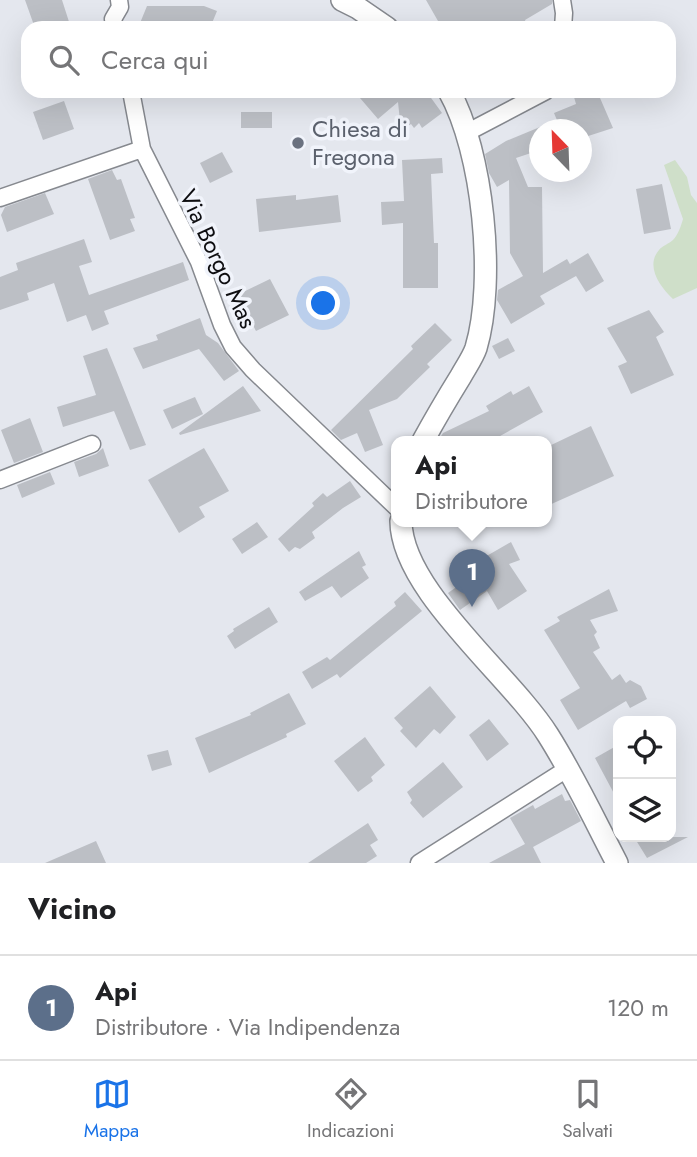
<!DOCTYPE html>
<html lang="it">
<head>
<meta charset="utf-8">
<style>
	:root { --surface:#fff; --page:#f2f2f2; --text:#202124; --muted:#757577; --line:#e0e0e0; --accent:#1a73e8 }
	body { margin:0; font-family:Jost,sans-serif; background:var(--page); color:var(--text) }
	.controls { position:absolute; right:21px; bottom:21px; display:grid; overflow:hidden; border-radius:14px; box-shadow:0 7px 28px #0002 }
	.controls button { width:63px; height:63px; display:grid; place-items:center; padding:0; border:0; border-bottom:2px solid var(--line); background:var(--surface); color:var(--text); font:35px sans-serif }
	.compass { position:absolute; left:529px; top:119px; width:63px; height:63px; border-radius:50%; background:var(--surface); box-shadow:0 7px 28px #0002; rotate:337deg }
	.you { position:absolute; left:324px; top:304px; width:24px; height:24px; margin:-18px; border:5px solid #fff; border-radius:50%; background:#1a73e8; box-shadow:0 0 0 10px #1a73e833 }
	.badge { display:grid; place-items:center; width:46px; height:46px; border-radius:50%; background:var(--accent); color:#fff; font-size:23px; font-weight:700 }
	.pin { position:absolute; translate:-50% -58px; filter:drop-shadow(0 2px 4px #0008) }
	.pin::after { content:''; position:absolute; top:37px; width:24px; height:21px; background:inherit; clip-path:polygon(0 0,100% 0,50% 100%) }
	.popup { position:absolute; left:391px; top:436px; width:161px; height:91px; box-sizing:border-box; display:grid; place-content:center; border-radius:14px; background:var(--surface); filter:drop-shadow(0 2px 5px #0005); font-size:23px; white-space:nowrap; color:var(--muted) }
	.popup b { font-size:26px; color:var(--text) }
	.popup::after { content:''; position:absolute; left:50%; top:100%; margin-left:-14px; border:14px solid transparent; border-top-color:var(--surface) }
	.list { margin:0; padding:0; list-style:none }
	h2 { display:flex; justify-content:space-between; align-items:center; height:91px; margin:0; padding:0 28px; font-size:30px }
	h2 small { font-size:23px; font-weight:400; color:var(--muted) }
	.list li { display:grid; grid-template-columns:46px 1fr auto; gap:21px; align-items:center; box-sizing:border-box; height:105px; padding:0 28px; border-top:2px solid var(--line) }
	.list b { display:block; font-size:26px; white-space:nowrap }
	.list p { margin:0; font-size:23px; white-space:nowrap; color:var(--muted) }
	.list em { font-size:23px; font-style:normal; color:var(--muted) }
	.icon { flex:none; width:38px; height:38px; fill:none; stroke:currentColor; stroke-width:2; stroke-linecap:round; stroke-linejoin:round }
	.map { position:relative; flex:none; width:697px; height:863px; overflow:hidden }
	.search { position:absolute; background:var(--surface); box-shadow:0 7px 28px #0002; left:21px; right:21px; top:21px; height:77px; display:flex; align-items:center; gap:18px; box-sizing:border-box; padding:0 24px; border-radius:21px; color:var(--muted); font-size:26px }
	.sheet { height:196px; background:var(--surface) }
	nav { display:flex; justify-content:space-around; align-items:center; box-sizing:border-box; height:98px; border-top:2px solid var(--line); background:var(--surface); font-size:19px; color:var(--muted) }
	nav a { display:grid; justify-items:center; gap:4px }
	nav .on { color:var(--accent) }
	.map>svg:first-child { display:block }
	.green { fill:#cfdfc9 }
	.building { fill:#bcbfc5 }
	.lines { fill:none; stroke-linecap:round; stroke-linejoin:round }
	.street-casing { stroke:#86898f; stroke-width:19 }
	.secondary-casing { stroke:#86898f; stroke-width:24 }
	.street { stroke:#fff; stroke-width:16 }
	.secondary { stroke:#fff; stroke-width:21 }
	.worship-dot { fill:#6b7280; stroke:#f1f4fb; stroke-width:2.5 }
	.labels { text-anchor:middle; stroke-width:7; stroke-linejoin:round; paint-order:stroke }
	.worship-label { font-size:24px; fill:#5b616d; stroke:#f1f4fb; text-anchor:start }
	.street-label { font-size:24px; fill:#0e0e11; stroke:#f1f4fb }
</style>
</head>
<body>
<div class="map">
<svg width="697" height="863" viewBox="0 0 697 863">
	<rect width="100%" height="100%" fill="#e4e7ee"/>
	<path class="green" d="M 675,160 L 687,177 L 691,195 L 697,203 L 697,288 L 673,299 C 660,287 645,266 659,250 C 663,245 669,244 673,240 C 678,235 681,226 683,219 L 664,165 Z"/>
	<path class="building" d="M 25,0 L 62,0 L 71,28 L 35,28 Z
		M 426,0 L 552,0 L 552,4 L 525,20 L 526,23 L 517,28 L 442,28 Z
		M 147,6 L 204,6 L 217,11 L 210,28 L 138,28 Z
		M 354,91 L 426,91 L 442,113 L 422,128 L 419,123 L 414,128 L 411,124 L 401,131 L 398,102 L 378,119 Z
		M 591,91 L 597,91 L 613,128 L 582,138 L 582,130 L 561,130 L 554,113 L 576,104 L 574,97 Z
		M 64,101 L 74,129 L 43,140 L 33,112 Z
		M 241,112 L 272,112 L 272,128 L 241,128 Z
		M 540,127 L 540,150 L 516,158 L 528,187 L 542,187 L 543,273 L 567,259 L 571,266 L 570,264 L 588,253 L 604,281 L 586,292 L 576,276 L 540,296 L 545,304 L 511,324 L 497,300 L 498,290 L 523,276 L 510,253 L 509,180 L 497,187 L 489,173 L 485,154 L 506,141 Z
		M 222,152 L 233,172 L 210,183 L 200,163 Z
		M 442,158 L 443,173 L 431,174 L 434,243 L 438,243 L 438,288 L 403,288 L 403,223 L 382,225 L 381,202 L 404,201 L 402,160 Z
		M 112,170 L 117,180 L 121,179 L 135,218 L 130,219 L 135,231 L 110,240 L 88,179 Z
		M 662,184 L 671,229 L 644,234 L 636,189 Z
		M 45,193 L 54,214 L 7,232 L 1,215 L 5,207 Z
		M 296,195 L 296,200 L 338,195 L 341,222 L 259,232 L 256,199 Z
		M 84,239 L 92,262 L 79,266 L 89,295 L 183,262 L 189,280 L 104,311 L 109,324 L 92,331 L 86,315 L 67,322 L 54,283 L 27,293 L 29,300 L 0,310 L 0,277 L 18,270 L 16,263 Z
		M 270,279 L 289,315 L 256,331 L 237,295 Z
		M 649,310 L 664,332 L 656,337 L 674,375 L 631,394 L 618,366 L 627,362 L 607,328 Z
		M 200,318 L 206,335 L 218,343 L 239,371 L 224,381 L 199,349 L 143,369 L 133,348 L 158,340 L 156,335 Z
		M 435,323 L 452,340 L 427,364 L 430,367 L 397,399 L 369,410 L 383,445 L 365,452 L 357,433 L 341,440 L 331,430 L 413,349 L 411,346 Z
		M 508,338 L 515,351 L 499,359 L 492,346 Z
		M 107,348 L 116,370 L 146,445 L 130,450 L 114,411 L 63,427 L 57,407 L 96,395 L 83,356 Z
		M 243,386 L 261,411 L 180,435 L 179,433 Z
		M 529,386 L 543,412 L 491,441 L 438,441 L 443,433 L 489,411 L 486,406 L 511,391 L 513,395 Z
		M 195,397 L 203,414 L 172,429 L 163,410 Z
		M 30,418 L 43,452 L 14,463 L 1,430 Z
		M 591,426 L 614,476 L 547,506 L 547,447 Z
		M 103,448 L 109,466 L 79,477 L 74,462 L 96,454 Z
		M 204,448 L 229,491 L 199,507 L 205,517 L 179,533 L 148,480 Z
		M 50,472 L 55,484 L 22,498 L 17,485 Z
		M 350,481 L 361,497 L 343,508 L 312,532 L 315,538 L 300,549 L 295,547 L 289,552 L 278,539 L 314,506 L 312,503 L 323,493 L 327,497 Z
		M 257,522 L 268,537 L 242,554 L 232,539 Z
		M 511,542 L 520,560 L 509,564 L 527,591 L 498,610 L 487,591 L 460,610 L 448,593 L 476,573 L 471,565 Z
		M 359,551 L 366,565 L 362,567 L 369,578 L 341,598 L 332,586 L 305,601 L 299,592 Z
		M 609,589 L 618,611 L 590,620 L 597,632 L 594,635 L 600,648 L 593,652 L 612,680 L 620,674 L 626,683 L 630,680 L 641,686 L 647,699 L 630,708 L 626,701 L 578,730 L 560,700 L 580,688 L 544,630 L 560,621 L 557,617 Z
		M 405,592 L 422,611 L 340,678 L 337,674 L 312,689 L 302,672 L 327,657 L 330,660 L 396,606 L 394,602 Z
		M 269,607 L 278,622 L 235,649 L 227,636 L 234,631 L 233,629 Z
		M 430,686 L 456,717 L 440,734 L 434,729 L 416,748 L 400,731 L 403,728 L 394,718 Z
		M 289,693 L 306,724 L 286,734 L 287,737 L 209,773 L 195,738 L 251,715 L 250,713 Z
		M 489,719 L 509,744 L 487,761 L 469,735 Z
		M 365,737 L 385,765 L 371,777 L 373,781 L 358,792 L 334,761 Z
		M 618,745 L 618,801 L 595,758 Z
		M 168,750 L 172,765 L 152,771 L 147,755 Z
		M 443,762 L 463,787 L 423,818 L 410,803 L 412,800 L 407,792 Z
		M 562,794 L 565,801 L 570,800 L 581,821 L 533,847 L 541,863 L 489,863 L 525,844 L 510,818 L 533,805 L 535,809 Z
		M 368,823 L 378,840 L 370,845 L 377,856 L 366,863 L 308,863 Z
		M 634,837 L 688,837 L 647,858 Z
		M 96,841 L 106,863 L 45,863 Z"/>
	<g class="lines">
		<g class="street-casing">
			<path id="street" d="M 562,0 L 564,13 L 563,28
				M 115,28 L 113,19 L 120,7 L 119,0
				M 131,91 L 142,149 L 199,262 L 222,325 L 233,347 L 253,370 L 397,508
				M 468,132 L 546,91
				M 0,198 L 142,149
				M 0,480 L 92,444
				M 419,863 L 567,769"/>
		</g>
		<g class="secondary-casing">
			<path id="secondary" d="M 342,0 L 358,8 L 387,28
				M 423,441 C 435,419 448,397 461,376 C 466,367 473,357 476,348 C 496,281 483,151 449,91
				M 401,521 C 401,590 511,676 548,735 C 574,776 595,821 617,863"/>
		</g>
		<use href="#street" class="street"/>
		<use href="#secondary" class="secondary"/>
	</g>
	<circle class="worship-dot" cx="298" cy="143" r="7"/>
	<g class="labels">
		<g class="worship-label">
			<text x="312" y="137">Chiesa di<tspan x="312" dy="28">Fregona</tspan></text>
		</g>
		<g class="street-label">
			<text transform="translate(218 259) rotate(65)" y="8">Via Borgo Mas</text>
		</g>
	</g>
</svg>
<div class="controls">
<button><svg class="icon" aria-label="locate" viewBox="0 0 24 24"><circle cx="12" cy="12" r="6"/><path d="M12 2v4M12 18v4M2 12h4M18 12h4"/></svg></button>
<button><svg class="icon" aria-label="layers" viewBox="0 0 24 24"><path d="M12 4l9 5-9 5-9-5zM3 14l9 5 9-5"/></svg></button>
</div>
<svg class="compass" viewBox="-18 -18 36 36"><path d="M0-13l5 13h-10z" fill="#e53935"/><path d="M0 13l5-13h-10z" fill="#757577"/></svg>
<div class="you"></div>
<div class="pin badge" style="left:472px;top:607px;background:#5c6f8a">1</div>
<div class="popup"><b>Api</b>Distributore</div>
<div class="search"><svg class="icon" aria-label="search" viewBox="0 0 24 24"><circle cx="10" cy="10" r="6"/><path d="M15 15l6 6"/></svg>Cerca qui</div>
</div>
<section class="sheet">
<h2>Vicino<small></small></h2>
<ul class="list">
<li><span class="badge" style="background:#5c6f8a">1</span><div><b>Api</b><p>Distributore · Via Indipendenza</p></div><em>120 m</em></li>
</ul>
</section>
<nav>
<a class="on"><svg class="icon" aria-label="map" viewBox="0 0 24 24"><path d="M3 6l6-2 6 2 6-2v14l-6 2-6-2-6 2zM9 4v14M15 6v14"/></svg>Mappa</a>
<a><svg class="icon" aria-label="directions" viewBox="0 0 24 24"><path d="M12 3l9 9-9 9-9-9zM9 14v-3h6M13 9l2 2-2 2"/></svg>Indicazioni</a>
<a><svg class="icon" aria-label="saved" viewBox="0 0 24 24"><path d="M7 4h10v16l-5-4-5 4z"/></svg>Salvati</a>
</nav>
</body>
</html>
